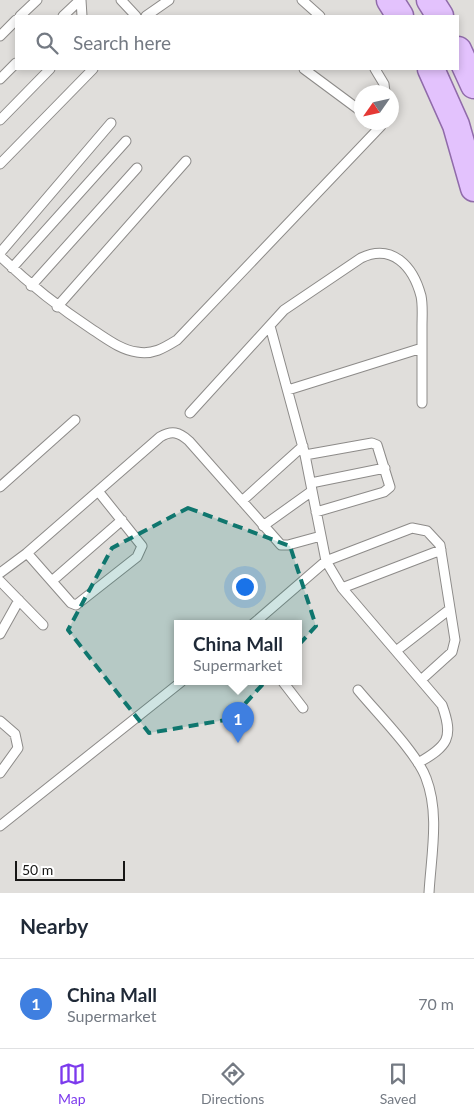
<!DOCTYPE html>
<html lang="en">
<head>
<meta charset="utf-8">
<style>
	:root { --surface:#fff; --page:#f6f6f7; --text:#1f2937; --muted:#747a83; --line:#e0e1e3; --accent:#7c3aed }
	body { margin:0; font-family:Lato,sans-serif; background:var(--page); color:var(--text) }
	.compass { position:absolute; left:354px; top:85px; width:45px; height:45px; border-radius:50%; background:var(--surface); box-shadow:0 2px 8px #0003; rotate:236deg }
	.scale { position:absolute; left:15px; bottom:12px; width:110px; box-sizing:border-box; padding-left:5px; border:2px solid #171615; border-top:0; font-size:14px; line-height:18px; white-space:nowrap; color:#171615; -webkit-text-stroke:4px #fff; paint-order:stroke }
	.you { position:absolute; left:244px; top:586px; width:18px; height:18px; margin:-12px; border:4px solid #fff; border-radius:50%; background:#1a73e8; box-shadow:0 0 0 8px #1a73e833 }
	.badge { display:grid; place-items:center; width:32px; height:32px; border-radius:50%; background:var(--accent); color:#fff; font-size:16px; font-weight:700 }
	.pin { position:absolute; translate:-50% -41px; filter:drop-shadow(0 1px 2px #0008) }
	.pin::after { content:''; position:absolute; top:26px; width:18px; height:15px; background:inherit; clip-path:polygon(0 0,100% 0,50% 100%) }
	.popup { position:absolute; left:174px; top:620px; width:128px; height:65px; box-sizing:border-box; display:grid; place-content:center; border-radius:0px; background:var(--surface); filter:drop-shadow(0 1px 4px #0005); font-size:16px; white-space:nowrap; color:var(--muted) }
	.popup b { font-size:19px; color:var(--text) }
	.popup::after { content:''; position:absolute; left:50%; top:100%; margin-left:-10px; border:10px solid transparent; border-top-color:var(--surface) }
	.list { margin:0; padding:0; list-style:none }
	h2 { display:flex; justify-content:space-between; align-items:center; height:65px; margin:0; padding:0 20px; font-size:21px }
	h2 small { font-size:16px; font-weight:400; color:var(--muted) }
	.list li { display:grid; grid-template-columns:32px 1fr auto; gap:15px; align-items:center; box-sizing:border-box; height:90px; padding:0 20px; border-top:1px solid var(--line) }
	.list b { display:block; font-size:19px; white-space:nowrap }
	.list p { margin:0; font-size:16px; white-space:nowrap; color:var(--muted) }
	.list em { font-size:16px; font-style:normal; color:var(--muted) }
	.icon { flex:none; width:28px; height:28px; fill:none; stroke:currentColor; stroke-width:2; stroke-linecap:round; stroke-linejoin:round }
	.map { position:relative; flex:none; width:474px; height:893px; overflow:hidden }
	.search { position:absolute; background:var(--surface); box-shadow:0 2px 8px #0003; left:15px; right:15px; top:15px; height:55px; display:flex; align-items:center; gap:12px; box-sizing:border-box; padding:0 18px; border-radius:0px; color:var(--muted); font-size:19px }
	.sheet { height:155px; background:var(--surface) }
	nav { display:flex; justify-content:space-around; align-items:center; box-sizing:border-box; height:70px; border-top:1px solid var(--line); background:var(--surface); font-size:14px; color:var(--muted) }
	nav a { display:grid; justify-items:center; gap:2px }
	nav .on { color:var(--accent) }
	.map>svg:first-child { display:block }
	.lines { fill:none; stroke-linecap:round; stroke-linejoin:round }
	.lane-casing { stroke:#8d8b89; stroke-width:11 }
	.primary-casing { stroke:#906baa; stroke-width:29 }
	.lane { stroke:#fff; stroke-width:9 }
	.primary { stroke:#e3c2fd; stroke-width:26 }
	.marked { fill:#0f766e; fill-opacity:0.2; stroke:#0f766e; stroke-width:4; stroke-dasharray:10 6; stroke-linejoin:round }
</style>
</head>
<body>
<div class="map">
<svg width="474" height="893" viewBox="0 0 474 893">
	<rect width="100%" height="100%" fill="#e0dedb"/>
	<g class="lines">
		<g class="lane-casing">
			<path id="lane" d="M 81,0 L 82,16
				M 121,0 L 136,16
				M 302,0 L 320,16
				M 20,16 L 37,0
				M 63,16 L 80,0
				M 146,16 L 169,0
				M 0,36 L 16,20
				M 304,69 L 362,112
				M 375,69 L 384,84 L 385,92
				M 0,79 L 16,63
				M 0,120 L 50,69
				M 0,164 L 93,69
				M 0,253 L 111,123
				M 0,256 C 30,285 58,307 93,330 C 107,339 121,350 137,352 C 153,355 164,348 177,340 L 381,126 L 382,122
				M 12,268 L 126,141
				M 31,286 L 137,168
				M 57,307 L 186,161
				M 270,326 L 305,455 L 326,561 L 342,588 L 442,705 C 454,738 448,746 418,763
				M 288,390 L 422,348
				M 190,413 L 284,310 L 361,258 C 392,243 413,266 421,296 C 423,305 422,317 422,326 C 422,352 422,378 422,403
				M 305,455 L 372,443 L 377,445 L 390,487 L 384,492 L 316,512
				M 311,483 L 385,468
				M 0,487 L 75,420
				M 242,501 L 303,446
				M 263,526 L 312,491
				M 27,553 L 71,603 L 76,605 L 137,557 L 142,546 L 98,491
				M 0,573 L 27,553 L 160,437 C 172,430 179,432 189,441 L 281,545 L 288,545 L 321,536
				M 0,581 L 43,625
				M 52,581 L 122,520
				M 342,588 L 441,550
				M 253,624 L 326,561 L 412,528 L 427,531 L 440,545 L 455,640 L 452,652 L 421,680
				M 0,634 L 19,600
				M 396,651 L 450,609
				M 283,682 L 303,708
				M 358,690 C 376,712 417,753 426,778 C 440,814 431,856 429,893
				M 0,721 L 15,734 L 18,748 L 0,773
				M 0,826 L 181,682"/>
		</g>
		<g class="primary-casing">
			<path id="primary" d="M 390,0 L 400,16
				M 430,0 L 440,16
				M 458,50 L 474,85
				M 431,69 L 456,125 L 474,188"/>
		</g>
		<use href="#lane" class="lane"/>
		<use href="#primary" class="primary"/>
	</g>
	<path class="marked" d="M 188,508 L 290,546 L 316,626 L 231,719 L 149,733 L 68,630 L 112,548 Z"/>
</svg>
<svg class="compass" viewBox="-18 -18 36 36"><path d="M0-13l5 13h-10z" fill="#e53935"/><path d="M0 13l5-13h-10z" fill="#747a83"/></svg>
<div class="scale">50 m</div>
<div class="you"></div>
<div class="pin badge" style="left:238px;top:743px;background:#3f7fe0">1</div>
<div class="popup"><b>China Mall</b>Supermarket</div>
<div class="search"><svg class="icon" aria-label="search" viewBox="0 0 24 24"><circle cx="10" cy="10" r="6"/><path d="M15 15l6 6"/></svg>Search here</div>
</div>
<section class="sheet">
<h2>Nearby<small></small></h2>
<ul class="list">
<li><span class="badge" style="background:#3f7fe0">1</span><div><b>China Mall</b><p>Supermarket</p></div><em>70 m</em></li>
</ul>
</section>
<nav>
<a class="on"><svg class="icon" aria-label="map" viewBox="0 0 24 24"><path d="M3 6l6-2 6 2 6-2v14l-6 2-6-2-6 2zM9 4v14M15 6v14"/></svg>Map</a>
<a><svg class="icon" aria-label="directions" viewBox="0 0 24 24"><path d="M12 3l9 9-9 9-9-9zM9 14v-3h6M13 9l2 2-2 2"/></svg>Directions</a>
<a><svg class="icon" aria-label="saved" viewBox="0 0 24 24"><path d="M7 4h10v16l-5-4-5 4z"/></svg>Saved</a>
</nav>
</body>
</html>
